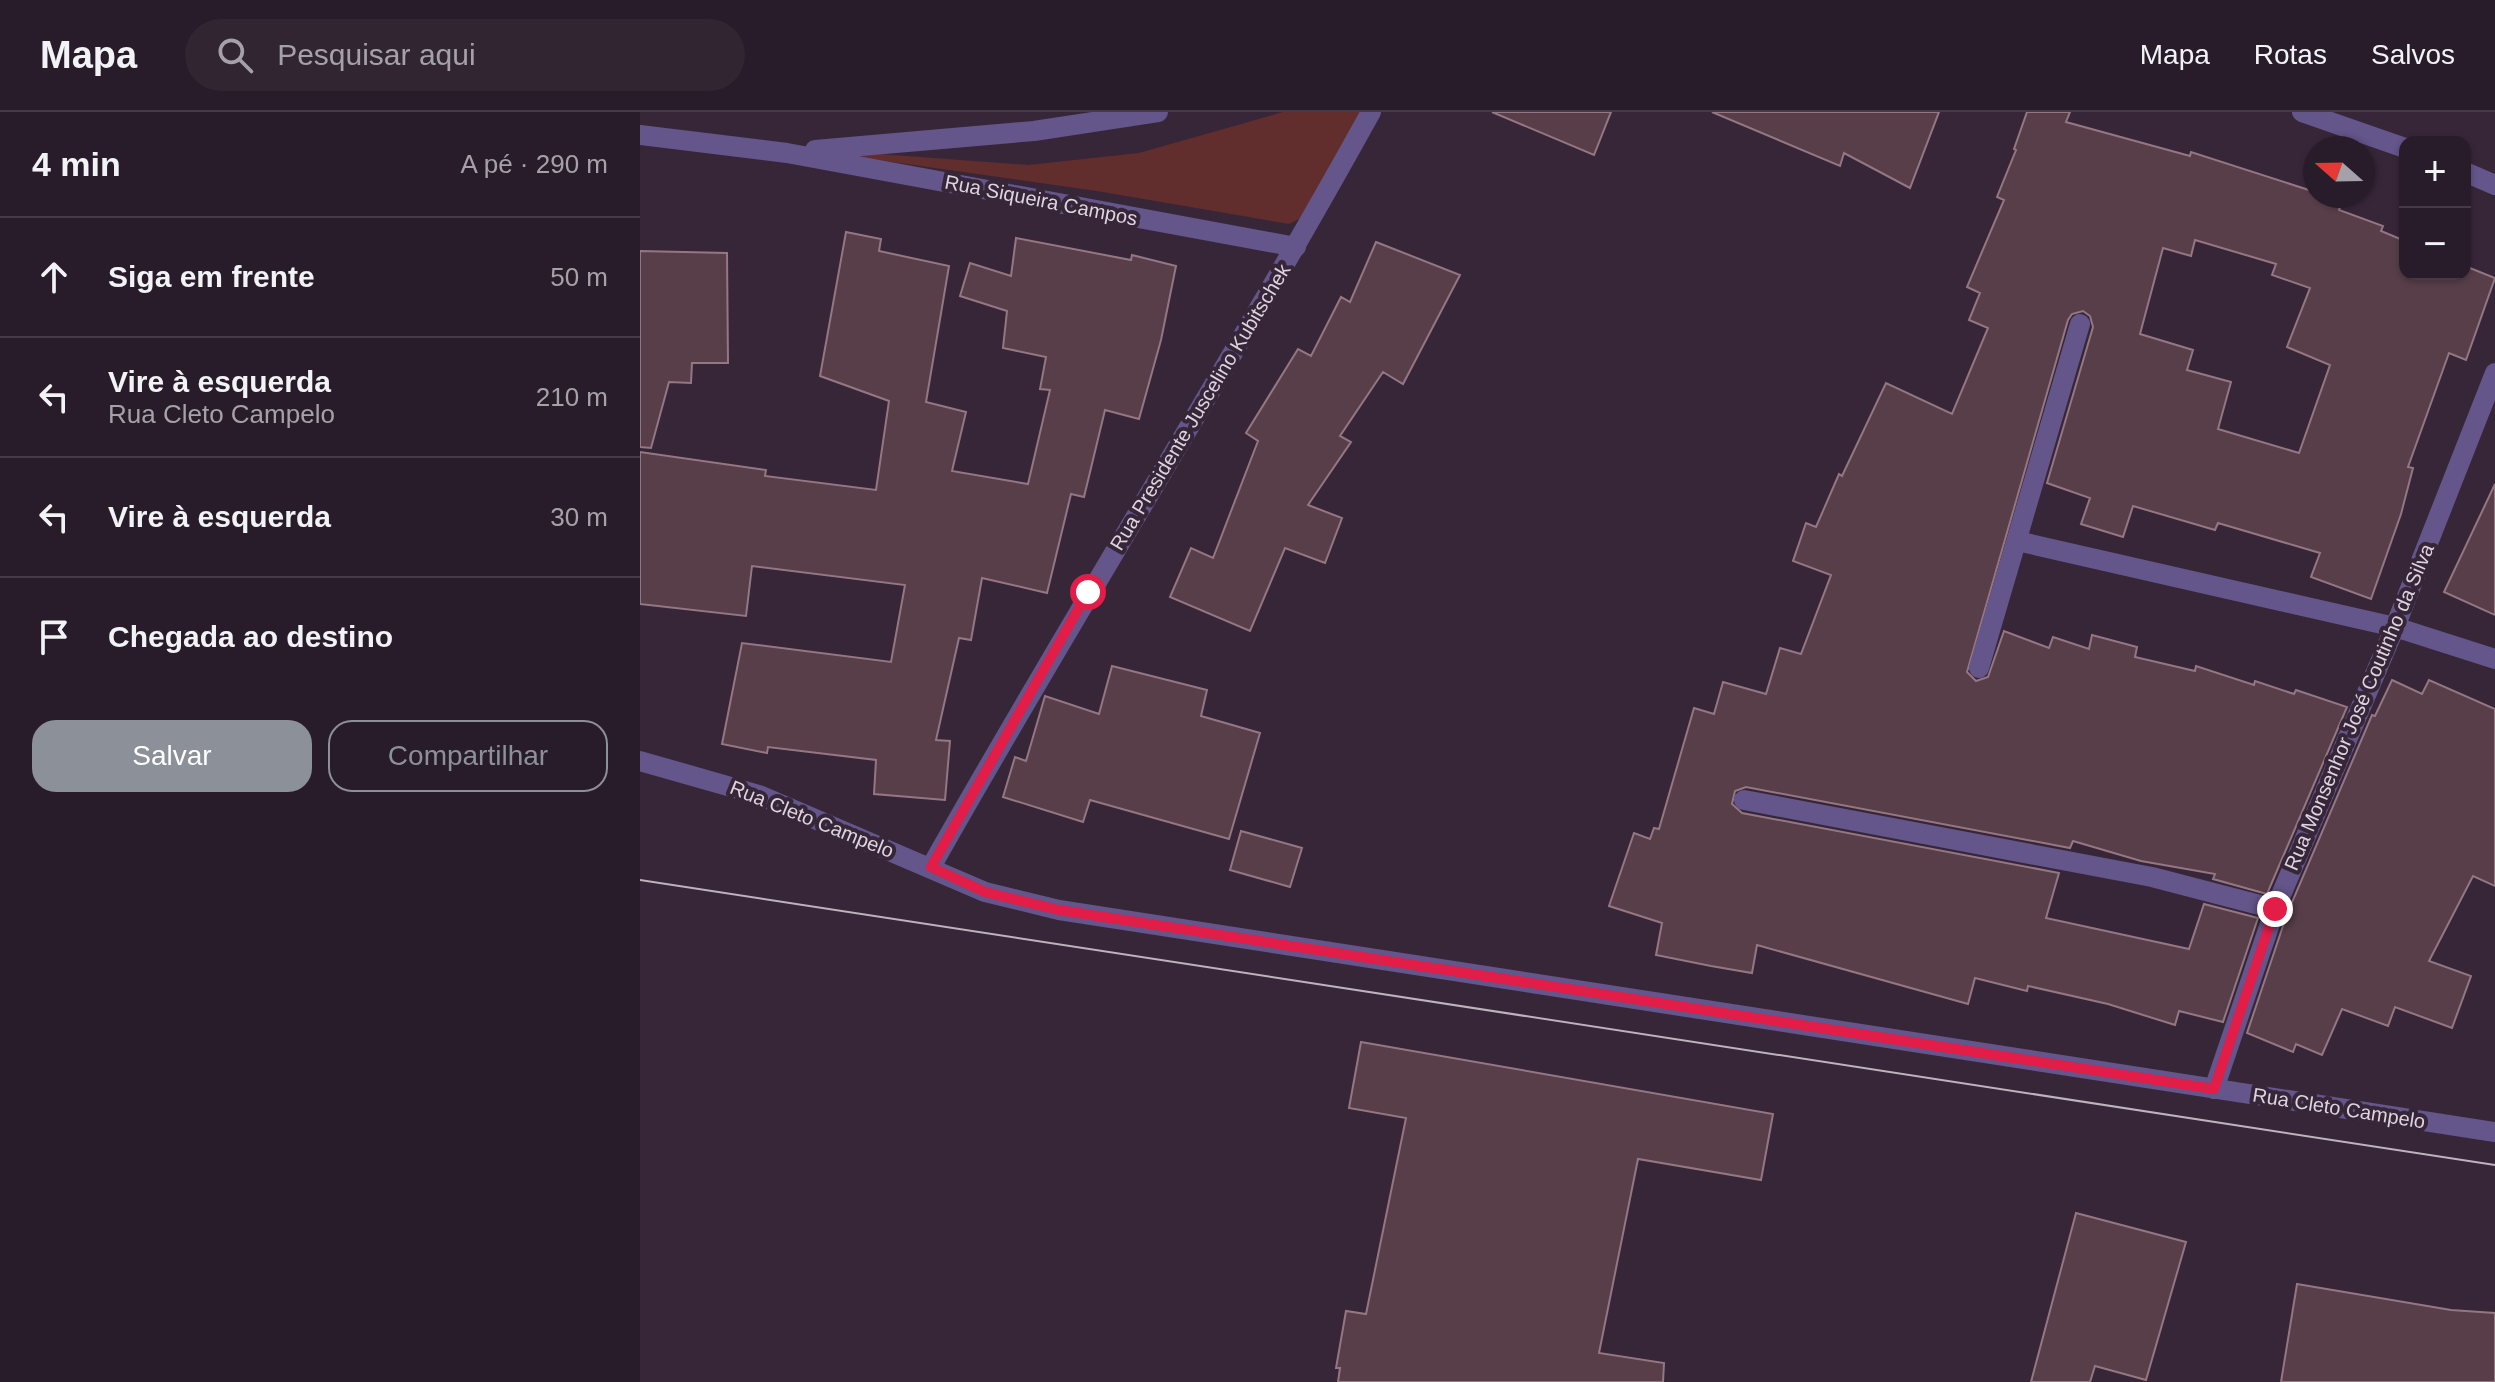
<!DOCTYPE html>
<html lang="pt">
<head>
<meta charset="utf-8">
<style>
	:root { --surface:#291c2a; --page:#312532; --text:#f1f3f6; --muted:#a5a1a8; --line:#453a47; --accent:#8c9099 }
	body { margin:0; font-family:Arial,sans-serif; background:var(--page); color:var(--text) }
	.controls { position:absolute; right:24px; top:24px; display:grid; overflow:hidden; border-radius:16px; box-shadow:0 2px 6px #0004 }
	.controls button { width:72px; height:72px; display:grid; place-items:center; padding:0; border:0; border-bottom:2px solid var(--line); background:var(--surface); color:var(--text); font:40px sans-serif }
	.compass { position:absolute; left:1663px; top:24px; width:72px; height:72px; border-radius:50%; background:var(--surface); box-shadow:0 2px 6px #0004; rotate:290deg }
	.stop { position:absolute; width:24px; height:24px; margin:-18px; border:6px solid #e11d48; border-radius:50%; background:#fff }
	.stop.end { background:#e11d48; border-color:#fff; box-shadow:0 2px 8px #0008 }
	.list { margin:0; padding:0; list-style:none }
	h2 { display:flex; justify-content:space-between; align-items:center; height:104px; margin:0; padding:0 32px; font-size:34px }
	h2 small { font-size:26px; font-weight:400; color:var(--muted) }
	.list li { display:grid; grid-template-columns:52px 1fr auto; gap:24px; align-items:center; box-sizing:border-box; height:120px; padding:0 32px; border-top:2px solid var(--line) }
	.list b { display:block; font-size:30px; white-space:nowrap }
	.list p { margin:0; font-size:26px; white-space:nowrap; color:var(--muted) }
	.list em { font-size:26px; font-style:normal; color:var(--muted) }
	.actions { display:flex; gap:16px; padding:24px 32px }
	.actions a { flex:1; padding:18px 0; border:2px solid var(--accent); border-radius:24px; text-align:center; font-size:28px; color:var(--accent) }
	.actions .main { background:var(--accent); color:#fff }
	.icon { flex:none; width:44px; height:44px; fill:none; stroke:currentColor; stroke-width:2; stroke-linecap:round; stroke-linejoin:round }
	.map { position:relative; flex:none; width:1855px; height:1270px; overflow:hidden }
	header { display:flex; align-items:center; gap:48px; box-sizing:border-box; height:112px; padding:0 40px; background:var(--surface); border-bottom:2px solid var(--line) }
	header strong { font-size:38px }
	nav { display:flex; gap:44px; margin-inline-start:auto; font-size:28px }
	.search { width:560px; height:72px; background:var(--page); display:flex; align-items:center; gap:20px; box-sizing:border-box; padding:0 28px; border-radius:44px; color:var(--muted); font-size:30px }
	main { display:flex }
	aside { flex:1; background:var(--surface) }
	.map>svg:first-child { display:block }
	.green { fill:#622d2d }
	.building { fill:#583e49; stroke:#947782; stroke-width:2; fill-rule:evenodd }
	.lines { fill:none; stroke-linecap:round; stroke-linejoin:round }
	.service { stroke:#64558a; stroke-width:20 }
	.minor { stroke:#64558a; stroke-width:20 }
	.tram { stroke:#bfb2bf; stroke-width:2 }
	.route { stroke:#e11d48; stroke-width:10 }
	.labels { text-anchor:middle; stroke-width:8; stroke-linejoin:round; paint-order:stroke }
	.street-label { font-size:20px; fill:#dfd3df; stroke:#372638 }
</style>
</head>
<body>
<header>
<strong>Mapa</strong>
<div class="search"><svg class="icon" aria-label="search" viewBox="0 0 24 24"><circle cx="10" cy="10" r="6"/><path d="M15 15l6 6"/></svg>Pesquisar aqui</div>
<nav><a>Mapa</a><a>Rotas</a><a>Salvos</a></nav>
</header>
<main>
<aside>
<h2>4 min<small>A pé · 290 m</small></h2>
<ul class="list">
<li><svg class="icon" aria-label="ahead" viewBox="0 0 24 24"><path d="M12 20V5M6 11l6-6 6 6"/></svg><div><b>Siga em frente</b></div><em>50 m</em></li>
<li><svg class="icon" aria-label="left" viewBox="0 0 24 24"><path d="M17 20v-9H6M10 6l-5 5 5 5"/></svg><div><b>Vire à esquerda</b><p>Rua Cleto Campelo</p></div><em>210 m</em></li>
<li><svg class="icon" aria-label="left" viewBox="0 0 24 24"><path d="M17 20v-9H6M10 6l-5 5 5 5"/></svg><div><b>Vire à esquerda</b></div><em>30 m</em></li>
<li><svg class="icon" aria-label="arrive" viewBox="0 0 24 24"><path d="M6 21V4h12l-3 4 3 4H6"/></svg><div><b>Chegada ao destino</b></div></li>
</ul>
<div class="actions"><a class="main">Salvar</a><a>Compartilhar</a></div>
</aside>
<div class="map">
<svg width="1855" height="1270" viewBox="0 0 1855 1270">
	<rect width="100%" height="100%" fill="#372638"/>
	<path class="green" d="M 643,0 L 724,0 L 663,105 L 649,112 L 457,79 L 217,45 L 226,41 L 388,53 L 499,41 Z"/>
	<path class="building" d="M 852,0 L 971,0 L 954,43 Z
		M 1072,0 L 1299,0 L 1270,76 L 1204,41 L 1200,54 Z
		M 1387,0 L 1430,0 L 1426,10 L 1550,44 L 1551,40 L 1675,80 L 1675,84 L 1702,89 L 1699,98 L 1743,114 L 1741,119 L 1765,129 L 1765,162 L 1825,162 L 1825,154 L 1855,166 L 1826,248 L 1809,241 L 1768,355 L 1773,356 L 1761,402 L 1731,487 L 1671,465 L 1680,441 L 1578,411 L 1575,418 L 1493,394 L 1483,425 L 1441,412 L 1450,386 L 1407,371 L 1453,215 L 1450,204 L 1443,199 L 1432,202 L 1428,208 L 1327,560 L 1336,569 L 1348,565 L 1364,519 L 1409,536 L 1413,525 L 1449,537 L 1452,523 L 1497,535 L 1495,545 L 1555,559 L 1556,554 L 1614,573 L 1615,569 L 1654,582 L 1656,578 L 1707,595 L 1627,782 L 1573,767 L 1575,762 L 1501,749 L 1433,729 L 1430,736 L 1106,675 L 1095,679 L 1092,692 L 1102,701 L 1419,761 L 1406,806 L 1549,837 L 1564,792 L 1618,806 L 1583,910 L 1539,899 L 1535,913 L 1468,892 L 1388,874 L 1387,879 L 1335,866 L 1328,892 L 1117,833 L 1112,861 L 1071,854 L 1016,843 L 1022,811 L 969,794 L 994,721 L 1010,727 L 1014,716 L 1019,717 L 1054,596 L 1074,602 L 1083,570 L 1126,582 L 1140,536 L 1161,542 L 1191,463 L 1153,449 L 1166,411 L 1176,415 L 1199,362 L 1202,364 L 1246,271 L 1312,302 L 1348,216 L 1329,208 L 1340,181 L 1327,175 L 1364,88 L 1357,85 L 1376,38 L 1374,37 ZM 1555,128 L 1636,152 L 1632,163 L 1670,176 L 1647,235 L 1690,253 L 1659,341 L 1578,317 L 1591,270 L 1547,258 L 1553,238 L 1500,222 L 1523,136 L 1551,144 Z
		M 206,120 L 241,127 L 239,139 L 309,154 L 286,290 L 326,300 L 312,359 L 388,372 L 410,278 L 400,277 L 406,245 L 363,236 L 367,199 L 320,184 L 330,151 L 371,164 L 376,126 L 491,148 L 492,143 L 536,154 L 521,228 L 499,307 L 465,298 L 444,385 L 431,382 L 407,481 L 342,466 L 331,528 L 319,526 L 296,628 L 310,629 L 305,688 L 234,682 L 236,648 L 128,635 L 127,641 L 82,632 L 102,531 L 251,550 L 265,473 L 112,454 L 106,504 L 0,492 L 0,340 L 126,358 L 125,364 L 236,378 L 249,289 L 180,264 Z
		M 736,130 L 820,163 L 763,272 L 743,260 L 700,324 L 711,330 L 668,393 L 702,406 L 685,451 L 645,436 L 610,519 L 530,485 L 551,436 L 573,446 L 618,329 L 606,321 L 658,237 L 671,244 L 701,185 L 710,190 Z
		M 0,139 L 87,141 L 88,251 L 52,251 L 51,271 L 29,270 L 11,336 L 0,335 Z
		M 1855,372 L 1855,503 L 1804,480 Z
		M 472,554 L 567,578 L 561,604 L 620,621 L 589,727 L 450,688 L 443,710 L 363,685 L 375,645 L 386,649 L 405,584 L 459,602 Z
		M 1752,568 L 1782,582 L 1789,568 L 1855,597 L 1855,774 L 1833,764 L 1789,849 L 1831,864 L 1812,916 L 1755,895 L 1748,914 L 1702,897 L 1682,943 L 1656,932 L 1653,940 L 1607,921 L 1647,802 L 1732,603 L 1735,604 Z
		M 601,719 L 662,736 L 650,775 L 590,758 Z
		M 721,930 L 1133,1002 L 1121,1068 L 998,1047 L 959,1241 L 1024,1251 L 1023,1270 L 698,1270 L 700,1256 L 696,1256 L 706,1199 L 726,1202 L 766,1006 L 709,996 Z
		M 1436,1101 L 1546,1130 L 1506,1268 L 1455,1254 L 1450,1270 L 1391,1270 Z
		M 1657,1172 L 1811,1198 L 1855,1201 L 1855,1270 L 1641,1270 Z"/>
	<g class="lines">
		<path class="service" d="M 1339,556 L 1440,212
			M 1104,688 L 1512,765 L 1635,797"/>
		<path class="minor" d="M 1662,0 L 1765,36
			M 0,23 L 147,41 L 656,135
			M 175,38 L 394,19 L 518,0
			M 1825,60 L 1855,73
			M 1377,429 L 1755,515 L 1855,547
			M 0,649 L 119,683 L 345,780 L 419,798 L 1855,1020
			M 291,755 C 434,501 590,255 731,0
			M 1574,977 L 1635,797 L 1755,515 L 1855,261"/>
		<path class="tram" d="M 0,768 L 1855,1053"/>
	</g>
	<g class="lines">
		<path class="route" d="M 448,480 L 291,755 L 345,780 L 419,798 L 1574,977 L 1635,797"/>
	</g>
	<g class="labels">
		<g class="street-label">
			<text transform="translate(401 88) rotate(11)" y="7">Rua Siqueira Campos</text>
			<text transform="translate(560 295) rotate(-59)" y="7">Rua Presidente Juscelino Kubitschek</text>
			<text transform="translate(1719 595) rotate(-67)" y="7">Rua Monsenhor José Coutinho da Silva</text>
			<text transform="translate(172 707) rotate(22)" y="7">Rua Cleto Campelo</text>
			<text transform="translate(1699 996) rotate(9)" y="7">Rua Cleto Campelo</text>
		</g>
	</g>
</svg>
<div class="controls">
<button>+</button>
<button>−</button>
</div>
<svg class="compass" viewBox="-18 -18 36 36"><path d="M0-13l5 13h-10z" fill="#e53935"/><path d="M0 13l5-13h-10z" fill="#a5a1a8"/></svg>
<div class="stop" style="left:448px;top:480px"></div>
<div class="stop end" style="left:1635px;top:797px"></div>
</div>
</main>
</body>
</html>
